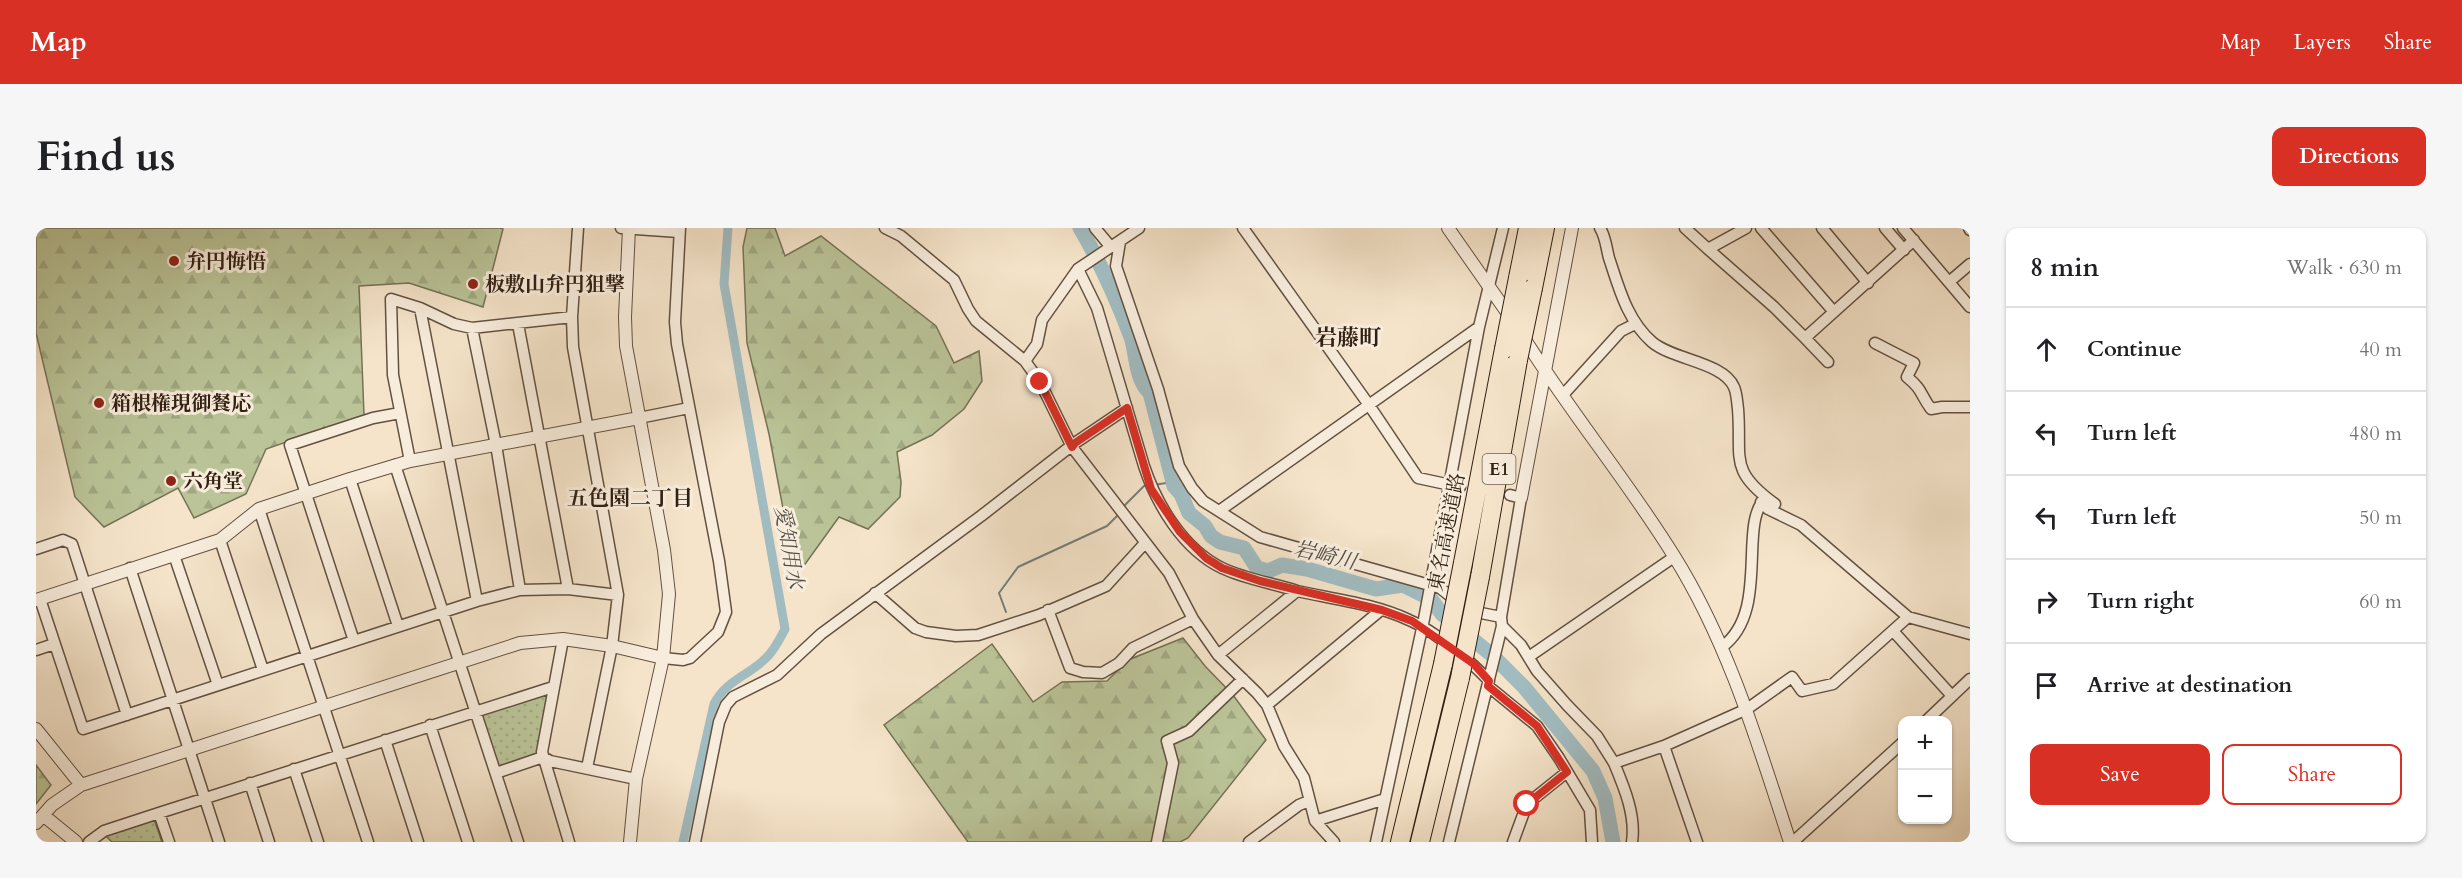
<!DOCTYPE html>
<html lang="en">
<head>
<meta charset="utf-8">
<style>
	:root { --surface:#fff; --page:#f6f6f6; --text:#202124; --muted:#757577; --line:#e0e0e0; --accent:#d93025 }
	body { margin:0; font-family:Cardo,"Noto Serif JP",serif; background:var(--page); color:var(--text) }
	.controls { position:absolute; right:18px; bottom:18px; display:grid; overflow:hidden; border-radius:12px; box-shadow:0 2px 4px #0004 }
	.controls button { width:54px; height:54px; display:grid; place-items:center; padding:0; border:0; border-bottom:2px solid var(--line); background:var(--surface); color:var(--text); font:30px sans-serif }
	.stop { position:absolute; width:18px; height:18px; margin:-14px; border:4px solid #d93025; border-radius:50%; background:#fff }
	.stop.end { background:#d93025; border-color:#fff; box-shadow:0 2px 6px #0008 }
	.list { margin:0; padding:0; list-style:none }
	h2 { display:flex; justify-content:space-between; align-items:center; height:78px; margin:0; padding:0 24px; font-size:26px }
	h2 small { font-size:20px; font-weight:400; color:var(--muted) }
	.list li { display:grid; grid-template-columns:39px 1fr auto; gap:18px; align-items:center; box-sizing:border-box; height:84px; padding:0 24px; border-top:2px solid var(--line) }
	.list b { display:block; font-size:22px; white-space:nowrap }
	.list em { font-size:20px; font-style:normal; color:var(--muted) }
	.actions { display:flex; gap:12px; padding:18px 24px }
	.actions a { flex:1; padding:14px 0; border:2px solid var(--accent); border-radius:12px; text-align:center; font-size:21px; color:var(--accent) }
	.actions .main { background:var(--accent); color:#fff }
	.icon { flex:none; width:33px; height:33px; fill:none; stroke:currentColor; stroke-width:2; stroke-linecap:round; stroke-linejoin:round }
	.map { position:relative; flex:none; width:1934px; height:614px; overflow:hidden; border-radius:12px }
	header { display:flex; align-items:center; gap:36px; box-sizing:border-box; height:84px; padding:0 30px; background:var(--accent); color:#fff }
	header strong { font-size:28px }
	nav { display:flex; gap:33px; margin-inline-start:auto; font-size:21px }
	.intro { display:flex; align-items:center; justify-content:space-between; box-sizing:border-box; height:144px; padding:0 36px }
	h1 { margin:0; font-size:42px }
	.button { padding:15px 27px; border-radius:12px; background:var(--accent); color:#fff; font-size:21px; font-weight:700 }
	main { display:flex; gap:36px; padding:0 36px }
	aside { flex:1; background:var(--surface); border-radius:12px; box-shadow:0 2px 4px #0004 }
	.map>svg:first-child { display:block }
	.green { fill:url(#green-dots); stroke:#767256; stroke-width:1.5 }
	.forest { fill:url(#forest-firs); stroke:#767256; stroke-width:1.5 }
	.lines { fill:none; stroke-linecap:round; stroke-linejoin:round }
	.stream { stroke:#757e7b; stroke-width:2 }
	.canal { stroke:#a1bcc1; stroke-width:9 }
	.river { stroke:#a1bcc1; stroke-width:15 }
	.minor-casing { stroke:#635141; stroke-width:13 }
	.tertiary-casing { stroke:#635141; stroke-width:14 }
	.motorway-casing { stroke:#322013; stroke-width:20 }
	.minor { stroke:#f8eddd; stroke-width:10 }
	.tertiary { stroke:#f8eddd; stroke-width:12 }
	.motorway { stroke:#f5e4ca; stroke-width:18 }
	.motorway-bridge-casing { stroke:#322013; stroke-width:20; stroke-linecap:butt }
	.motorway-bridge { stroke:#f5e4ca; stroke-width:18 }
	.route { stroke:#d93025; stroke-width:8 }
	.poi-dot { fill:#8f2418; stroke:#f8eddd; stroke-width:2 }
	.labels { text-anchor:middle; stroke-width:6; stroke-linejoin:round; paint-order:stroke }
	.shield { fill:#f8eddd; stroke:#6d5e50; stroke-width:1.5 }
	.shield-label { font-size:18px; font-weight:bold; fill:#322013 }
	.poi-label { font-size:20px; font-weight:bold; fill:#322013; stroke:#f8eddd; text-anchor:start }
	.street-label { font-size:20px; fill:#322013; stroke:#f8eddd }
	.neighbourhood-label { font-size:21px; font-weight:bold; fill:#322013; stroke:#f8eddd }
	.water-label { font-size:21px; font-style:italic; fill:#534f47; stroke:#f8eddd }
	.quarter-label { font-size:22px; font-weight:bold; fill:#322013; stroke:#f8eddd }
</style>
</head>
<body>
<header>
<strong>Map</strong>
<nav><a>Map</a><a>Layers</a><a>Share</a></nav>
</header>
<div class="intro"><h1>Find us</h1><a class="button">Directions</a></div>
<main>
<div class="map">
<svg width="1934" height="614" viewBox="0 0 1934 614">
	<defs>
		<pattern id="green-dots" width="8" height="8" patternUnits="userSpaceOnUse" patternTransform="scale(1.5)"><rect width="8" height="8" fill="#bac498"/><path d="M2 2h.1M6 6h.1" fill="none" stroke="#a0a882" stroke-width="1.8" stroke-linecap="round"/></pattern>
		<pattern id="forest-firs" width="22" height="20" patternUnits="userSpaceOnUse" patternTransform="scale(1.5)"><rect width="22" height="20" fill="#bac498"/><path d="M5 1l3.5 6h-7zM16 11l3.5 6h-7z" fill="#a0a882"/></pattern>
	</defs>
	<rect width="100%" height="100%" fill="#f5e4ca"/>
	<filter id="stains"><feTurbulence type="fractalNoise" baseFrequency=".00333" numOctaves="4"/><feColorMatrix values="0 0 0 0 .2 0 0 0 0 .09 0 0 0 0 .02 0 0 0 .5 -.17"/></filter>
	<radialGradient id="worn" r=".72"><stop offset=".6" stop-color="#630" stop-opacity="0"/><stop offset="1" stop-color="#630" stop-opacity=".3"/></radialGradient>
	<path class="green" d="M 514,462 L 501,525 L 461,541 L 443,485 Z
		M 118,591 L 126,614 L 76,614 L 68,606 Z"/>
	<path class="forest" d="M 0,0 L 464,0 L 467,1 L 447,79 L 373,55 L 323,58 L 328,187 L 230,221 L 210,266 L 158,290 L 142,260 L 68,299 L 39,269 L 0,105 Z
		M 711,0 L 739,0 L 749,28 L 785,8 L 900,98 L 918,135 L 943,123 L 946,153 L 928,181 L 896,207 L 861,224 L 865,254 L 864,269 L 832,301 L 803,289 L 767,339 L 752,307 L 733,206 L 711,115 L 707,19 Z
		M 1147,410 L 1169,438 L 1197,467 L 1230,512 L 1152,610 L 1144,614 L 932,614 L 848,497 L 956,416 L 997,474 L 1026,454 L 1071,453 L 1092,432 Z
		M 0,537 L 15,557 L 0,576 Z"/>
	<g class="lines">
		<path class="stream" d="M 1118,257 L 1130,255 L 1138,258
			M 1088,278 L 1108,258 L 1113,257
			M 970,384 L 963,365 L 982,339 L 1071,298 L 1083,286"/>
		<path class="canal" d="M 647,614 L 678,476 C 690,452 714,447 731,429 C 739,421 744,410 749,401 L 688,56 L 692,0"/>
		<path class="river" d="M 1044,0 C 1064,34 1081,72 1095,109 C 1101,127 1099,151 1114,165 L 1138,258 L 1145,266 L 1153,285 L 1169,298 L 1175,308 L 1184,314 L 1208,320 L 1221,340 L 1232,343 L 1246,337 L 1271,341 L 1340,361 L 1367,357 L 1395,371 L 1406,386 L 1457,428 L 1488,459 L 1557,543 L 1569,570 L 1577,614"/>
		<g class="minor-casing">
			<path id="minor" d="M 542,0 L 536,89 L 537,119 L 582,367 L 576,418 L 551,540
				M 585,0 L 643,4
				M 849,0 L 865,8 L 918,52 L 932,81 L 940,93 L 989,133 L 1004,154 L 1036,219 L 1133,345 L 1157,391 L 1182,427 L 1221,465 L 1231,477 L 1248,518 L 1268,550 L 1279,593 L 1298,614
				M 1059,0 L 1074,18
				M 1207,0 L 1333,177 L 1382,250 L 1424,259
				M 1564,0 C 1570,10 1570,19 1573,30 C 1583,60 1591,92 1616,114 C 1637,132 1687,134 1698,159 C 1701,166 1701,174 1702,181 C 1706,231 1692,242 1739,276
				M 1649,0 L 1672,21
				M 1710,0 L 1672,21 L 1738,79 L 1769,110 L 1878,12
				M 1725,0 L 1798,84
				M 1786,0 L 1832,55
				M 1849,0 L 1868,22
				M 1867,0 L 1934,79
				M 1933,0 L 1934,2
				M 1084,14 L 1080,38 L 1122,161 L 1143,238 L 1156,260 L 1167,273 L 1224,309 L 1404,360 L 1423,375 L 1440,384 L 1465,389
				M 1042,41 L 1061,80 L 1108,238 C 1121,277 1147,321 1186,340 C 1209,351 1236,355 1261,363
				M 1913,54 L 1934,36
				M 384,80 L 441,373
				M 482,96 L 532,361
				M 436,100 L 460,217 L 484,362
				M 1769,110 L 1792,134
				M 1839,115 L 1878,135 L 1871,149 C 1887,162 1884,166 1895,181 L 1906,179 L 1934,179
				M 989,133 L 1001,116 L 1006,92 L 1042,41 L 1103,0
				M 1527,167 L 1585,103 L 1599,96
				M 603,190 L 653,180
				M 374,233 L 357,147 L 355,71 L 384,80 L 418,96 L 436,100 L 536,89
				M 359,237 L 482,614
				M 314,251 L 362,398
				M 1725,274 L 1732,281 L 1765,297 L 1872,389 L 1934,406
				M 223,281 L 332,614
				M 1183,283 L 1443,99
				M 184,312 L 227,442
				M 0,321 L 27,312 L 36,316 L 91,487
				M 138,327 L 182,457
				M 94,340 L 183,614
				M 839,365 L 879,400 L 890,404 L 920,408 L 942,407 L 1003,387 L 1070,358 L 1109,315
				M 4,371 L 47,501 L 441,373 L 484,362 L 532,361 L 582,367
				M 1012,382 L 1034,440 L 1047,444 L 1066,445 L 1083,435 L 1097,420 L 1157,391
				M 1466,398 L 1485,417 L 1501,443 L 1531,477 L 1561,508 L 1578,535 L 1628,518 L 1711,481 L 1756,449 L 1766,463 L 1797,456 L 1872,389
				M 1858,404 L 1916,468
				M 527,411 L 506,524 L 533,614
				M 318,413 L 254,217 L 337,190 L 364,185
				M 1686,419 C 1735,383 1701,295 1730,270
				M 0,422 L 18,416
				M 1182,427 L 1261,363 C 1298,371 1339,376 1373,392 C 1397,402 1436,434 1453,453
				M 1494,428 L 1638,329
				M 627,430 L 647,432 L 654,430 L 682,404 L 690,384 L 683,333 L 641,116 L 639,94 L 644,0
				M 1452,458 L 1501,498 L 1523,530 L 1554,582 L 1556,614
				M 1231,477 L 1345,382
				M 1890,493 L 1934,451
				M 394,497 L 432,614
				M 349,512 L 382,614
				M 1628,518 L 1661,614
				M 1578,535 C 1588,559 1600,587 1596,614
				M 258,541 L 282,614
				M 460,545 L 507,529 L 514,533 L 600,551
				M 214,555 L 233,614
				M 123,585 L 133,614
				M 1279,593 L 1349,571
				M 53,614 L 68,603 L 123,585 L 517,459
				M 659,614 L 683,494 L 690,477 L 697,469 L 741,447 L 785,406 L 945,288 L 1039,215 L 1091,180
				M 1121,614 L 1137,535 L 1131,513 L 1153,503 L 1207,451
				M 1213,614 L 1263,577 L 1273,573
				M 1340,614 L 1388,391 L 1443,99 L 1467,0
				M 1413,614 L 1466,398 L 1465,389 L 1485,270 L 1474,267
				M 1477,614 L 1491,576 L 1531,544
				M 1757,614 L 1866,515"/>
		</g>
		<g class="tertiary-casing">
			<path id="tertiary" d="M 593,0 L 589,89 L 590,118 L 628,322 L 633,366 L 627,430 L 600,551 L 594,614
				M 1412,0 L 1475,90
				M 1486,107 C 1533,183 1591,252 1638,328 C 1693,416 1722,516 1754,614
				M 1485,270 L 1536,0
				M 0,372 L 184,312 L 223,281 L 314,251 L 374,233 L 603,190
				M 0,501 L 45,557
				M 7,587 L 40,614
				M 0,595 L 16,577 L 45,557 L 484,415 L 527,411 L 576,418 L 627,430"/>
		</g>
		<g class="motorway-casing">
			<path id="motorway" d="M 1482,50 L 1492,0
				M 1497,60 L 1509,0
				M 1427,335 L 1468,121
				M 1444,349 L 1482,132
				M 1364,614 L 1407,436
				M 1384,614 L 1424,450"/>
		</g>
		<use href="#minor" class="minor"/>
		<use href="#tertiary" class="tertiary"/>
		<use href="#motorway" class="motorway"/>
		<g class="motorway-bridge-casing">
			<path id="motorway-bridge" d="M 1468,121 L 1482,50
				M 1482,132 L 1497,60
				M 1407,436 L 1427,335
				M 1424,450 L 1444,349"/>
		</g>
		<use href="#motorway-bridge" class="motorway-bridge"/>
	</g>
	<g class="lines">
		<path class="route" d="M 1004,154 L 1036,219 L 1039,215 L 1091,180 L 1115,261 L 1144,304 L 1170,330 L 1186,340 L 1224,353 L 1346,382 L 1376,393 L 1438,436 L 1453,453 L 1452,458 L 1501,498 L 1531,544 L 1491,576"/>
	</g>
	<g class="poi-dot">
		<circle cx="138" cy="33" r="6"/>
		<circle cx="437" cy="56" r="6"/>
		<circle cx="63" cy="175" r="6"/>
		<circle cx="135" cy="253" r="6"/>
	</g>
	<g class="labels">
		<rect class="shield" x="1446.5" y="226" width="33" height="30" rx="4.5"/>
		<g class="shield-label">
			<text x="1463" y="247">E1</text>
		</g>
		<g class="poi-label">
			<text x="150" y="40">弁円悔悟</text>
			<text x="449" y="63">板敷山弁円狙撃</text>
			<text x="75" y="182">箱根権現御餐応</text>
			<text x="147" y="260">六角堂</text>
		</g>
		<g class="street-label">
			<text transform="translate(1410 304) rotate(-79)" y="7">東名高速道路</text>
		</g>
		<g class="neighbourhood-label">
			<text x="594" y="277">五色園二丁目</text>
		</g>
		<g class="water-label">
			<text transform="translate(753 319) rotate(80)" y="7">愛知用水</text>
			<text transform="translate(1289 327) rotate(13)" y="7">岩崎川</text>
		</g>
		<g class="quarter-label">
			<text x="1312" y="117">岩藤町</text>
		</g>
	</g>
	<rect width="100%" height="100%" filter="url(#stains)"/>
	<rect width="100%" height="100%" fill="url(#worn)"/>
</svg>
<div class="controls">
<button>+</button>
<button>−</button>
</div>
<div class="stop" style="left:1491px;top:576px"></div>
<div class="stop end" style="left:1004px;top:154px"></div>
</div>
<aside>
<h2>8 min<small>Walk · 630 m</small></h2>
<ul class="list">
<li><svg class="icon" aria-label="ahead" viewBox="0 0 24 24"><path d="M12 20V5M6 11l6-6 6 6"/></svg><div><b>Continue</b></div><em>40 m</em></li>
<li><svg class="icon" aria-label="left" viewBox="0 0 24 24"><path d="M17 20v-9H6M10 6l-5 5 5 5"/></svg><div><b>Turn left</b></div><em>480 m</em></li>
<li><svg class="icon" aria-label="left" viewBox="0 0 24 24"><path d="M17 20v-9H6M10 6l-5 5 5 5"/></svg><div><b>Turn left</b></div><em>50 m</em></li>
<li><svg class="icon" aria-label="right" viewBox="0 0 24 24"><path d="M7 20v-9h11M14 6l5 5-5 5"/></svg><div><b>Turn right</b></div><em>60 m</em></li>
<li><svg class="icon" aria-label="arrive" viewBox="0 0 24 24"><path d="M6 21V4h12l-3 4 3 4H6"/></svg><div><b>Arrive at destination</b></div></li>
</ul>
<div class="actions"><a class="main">Save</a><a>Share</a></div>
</aside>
</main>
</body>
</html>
